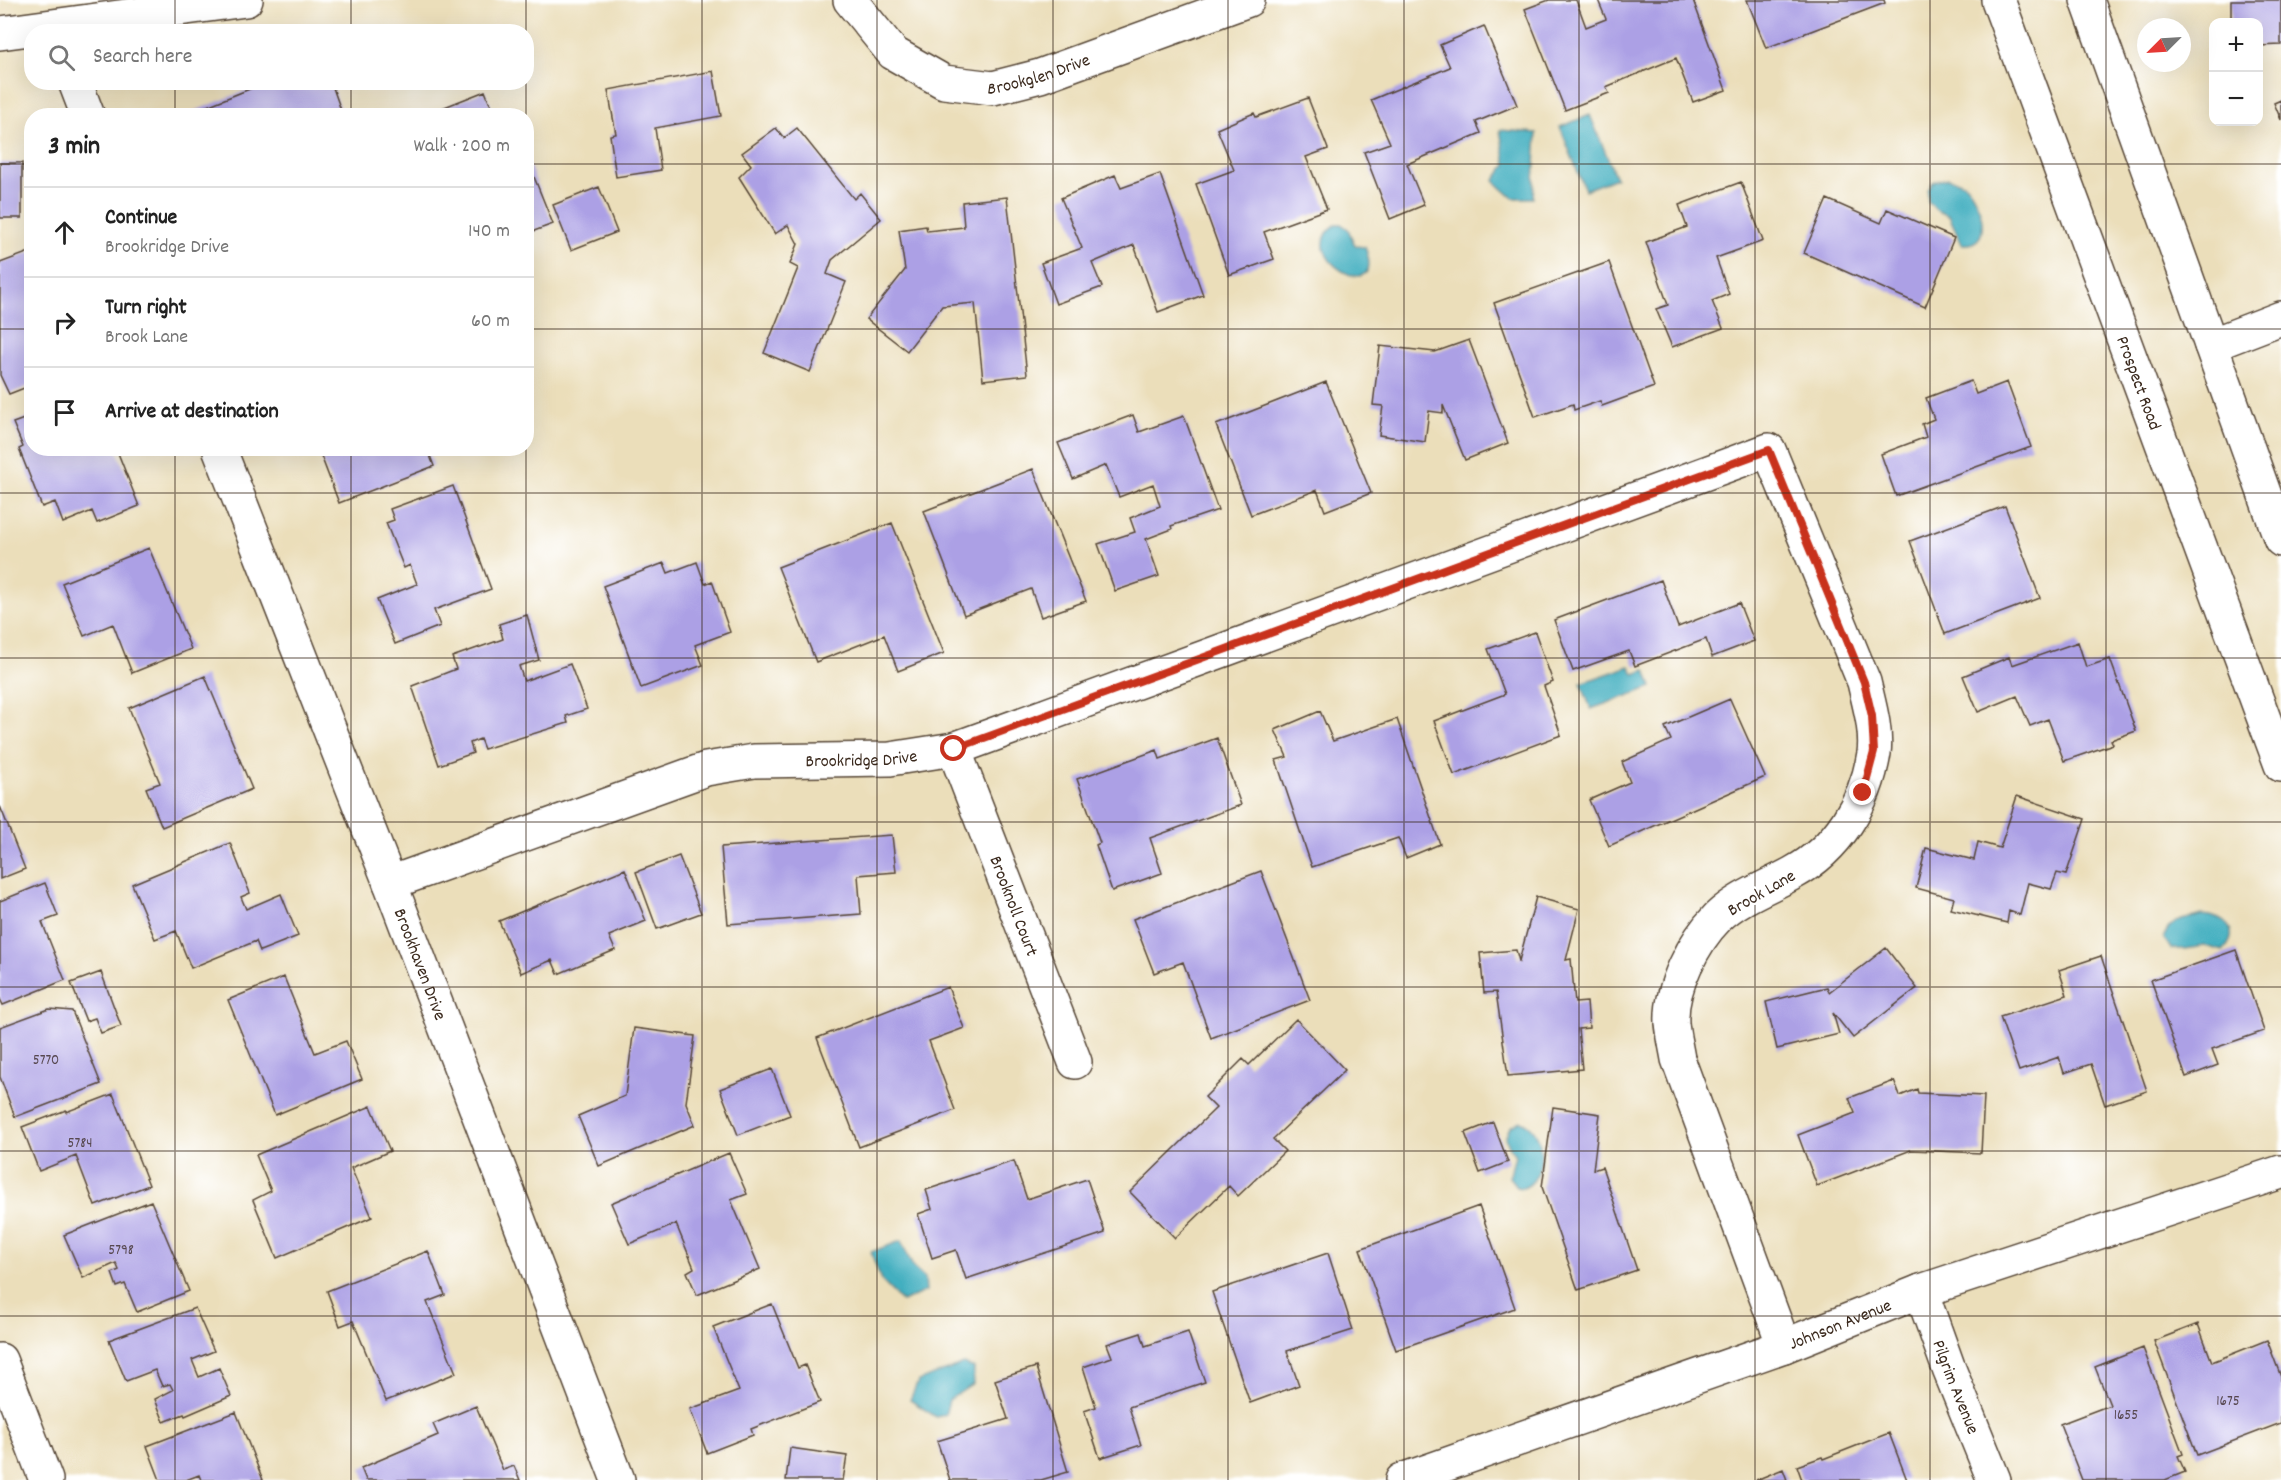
<!DOCTYPE html>
<html lang="en">
<head>
<meta charset="utf-8">
<style>
	:root { --surface:#fff; --page:#f6f6f6; --text:#222; --muted:#767676; --line:#e0e0e0 }
	body { margin:0; font-family:Dekko,sans-serif; background:var(--page); color:var(--text) }
	.controls { position:absolute; right:18px; top:18px; display:grid; overflow:hidden; border-radius:12px; box-shadow:0 6px 24px #0002 }
	.controls button { width:54px; height:54px; display:grid; place-items:center; padding:0; border:0; border-bottom:2px solid var(--line); background:var(--surface); color:var(--text); font:30px sans-serif }
	.compass { position:absolute; left:2137px; top:18px; width:54px; height:54px; border-radius:50%; background:var(--surface); box-shadow:0 6px 24px #0002; rotate:246deg }
	.stop { position:absolute; width:18px; height:18px; margin:-14px; border:4px solid #c8321e; border-radius:50%; background:#fff }
	.stop.end { background:#c8321e; border-color:#fff; box-shadow:0 2px 6px #0008 }
	.list { margin:0; padding:0; list-style:none }
	h2 { display:flex; justify-content:space-between; align-items:center; height:78px; margin:0; padding:0 24px; font-size:26px }
	h2 small { font-size:20px; font-weight:400; color:var(--muted) }
	.list li { display:grid; grid-template-columns:39px 1fr auto; gap:18px; align-items:center; box-sizing:border-box; height:90px; padding:0 24px; border-top:2px solid var(--line) }
	.list b { display:block; font-size:22px; white-space:nowrap }
	.list p { margin:0; font-size:20px; white-space:nowrap; color:var(--muted) }
	.list em { font-size:20px; font-style:normal; color:var(--muted) }
	.icon { flex:none; width:33px; height:33px; fill:none; stroke:currentColor; stroke-width:2; stroke-linecap:round; stroke-linejoin:round }
	.map { position:relative; flex:none; width:2281px; height:1480px; overflow:hidden }
	.search { position:absolute; background:var(--surface); box-shadow:0 6px 24px #0002; left:24px; top:24px; width:510px; height:66px; display:flex; align-items:center; gap:15px; box-sizing:border-box; padding:0 21px; border-radius:24px; color:var(--muted); font-size:22px }
	.panel { position:absolute; background:var(--surface); box-shadow:0 6px 24px #0002; left:24px; top:108px; width:510px; height:348px; border-radius:24px }
	.map>svg:first-child { display:block }
	.water { fill:#42afc0; stroke:#3e6c6f; stroke-width:1.5 }
	.building { fill:#aca0e5 }
	.lines { fill:none; stroke-linecap:round; stroke-linejoin:round }
	.minor-casing { stroke:#554535; stroke-width:36 }
	.tertiary-casing { stroke:#554535; stroke-width:36 }
	.primary-casing { stroke:#554535; stroke-width:36 }
	.minor { stroke:#fff; stroke-width:33 }
	.tertiary { stroke:#fff; stroke-width:33 }
	.primary { stroke:#fff; stroke-width:33 }
	.route { stroke:#c8321e; stroke-width:8 }
	.grid { fill:none; stroke:#3b2a1e; stroke-width:1.5; stroke-opacity:0.55 }
	.labels { text-anchor:middle; stroke-width:4.5; stroke-linejoin:round; paint-order:stroke }
	.number-label { font-size:15px; fill:#574850 }
	.street-label { font-size:18px; fill:#3b2a1e; stroke:#fff }
</style>
</head>
<body>
<div class="map">
<svg width="2281" height="1480" viewBox="0 0 2281 1480">
	<rect width="100%" height="100%" fill="#fff"/>
	<filter id="ink" filterUnits="userSpaceOnUse"><feTurbulence type="fractalNoise" baseFrequency=".0167" numOctaves="2"/><feDisplacementMap in="SourceGraphic" scale="12" xChannelSelector="R" yChannelSelector="G"/><feConvolveMatrix kernelMatrix="1 2 1 2 8 2 1 2 1" color-interpolation-filters="sRGB"/></filter>
	<filter id="wash" filterUnits="userSpaceOnUse"><feTurbulence type="fractalNoise" baseFrequency=".008" numOctaves="4" result="noise"/><feDisplacementMap in="SourceGraphic" scale="24" xChannelSelector="R" yChannelSelector="G"/><feGaussianBlur stdDeviation="1.35" result="paint"/><feColorMatrix in="noise" values="0 0 0 0 0 0 0 0 0 0 0 0 0 0 0 0 0 1.4 0 .05"/><feComposite in="paint" operator="in"/></filter>
	<g filter="url(#wash)">
		<rect width="100%" height="100%" fill="#ebdeba"/>
		<path class="water" d="M 1590,115 L 1616,178 L 1585,190 L 1560,127 Z
			M 1500,130 L 1537,133 L 1533,198 L 1513,198 L 1494,181 L 1506,165 Z
			M 1948,178 C 1954,180 1962,181 1966,185 C 1980,200 1996,247 1962,244 L 1949,216 L 1936,210 L 1928,201 L 1928,190 L 1933,182 Z
			M 1337,224 L 1341,224 L 1348,229 L 1355,246 L 1365,247 C 1389,310 1289,255 1337,224 Z
			M 1630,666 L 1634,674 L 1646,670 L 1652,687 L 1591,709 L 1581,683 Z
			M 2203,915 C 2225,917 2242,931 2223,951 L 2205,946 L 2184,949 L 2171,949 L 2164,938 C 2168,919 2188,919 2203,915 Z
			M 1520,1121 C 1547,1127 1548,1179 1523,1188 L 1517,1187 L 1509,1177 L 1515,1156 L 1505,1138 L 1510,1127 Z
			M 901,1241 L 913,1267 L 925,1278 L 926,1291 L 902,1302 L 881,1280 L 871,1252 Z
			M 964,1364 L 974,1368 L 973,1384 L 949,1400 L 945,1415 L 936,1417 L 910,1400 L 918,1381 Z"/>
		<g id="blocks">
			<path class="building" d="M 1549,0 L 1576,0 L 1586,27 L 1606,19 L 1598,0 L 1693,0 L 1726,90 L 1693,102 L 1676,58 L 1606,87 L 1609,93 L 1565,110 L 1525,9 Z
				M 1747,0 L 1884,0 L 1885,3 L 1766,48 Z
				M 2231,0 L 2281,0 L 2281,45 L 2258,46 L 2258,22 L 2231,22 Z
				M 1484,26 L 1517,105 L 1476,122 L 1481,133 L 1407,164 L 1424,205 L 1390,219 L 1364,152 L 1390,143 L 1371,100 L 1450,67 L 1440,45 Z
				M 713,71 L 721,116 L 655,128 L 661,170 L 616,177 L 610,135 L 616,134 L 608,90 Z
				M 267,82 L 331,82 L 343,116 L 182,116 Z
				M 485,91 L 495,116 L 421,116 L 437,110 Z
				M 1308,98 L 1328,149 L 1306,157 L 1327,209 L 1264,232 L 1274,259 L 1229,275 L 1196,184 L 1234,170 L 1217,129 L 1254,113 L 1256,117 Z
				M 2281,100 L 2281,120 L 2274,103 Z
				M 776,128 L 784,138 L 797,128 L 854,199 L 860,193 L 881,219 L 832,260 L 827,274 L 846,282 L 810,372 L 764,353 L 798,268 L 790,264 L 798,244 L 788,225 L 775,234 L 739,177 L 751,165 L 742,153 Z
				M 526,157 L 553,224 L 526,234 Z
				M 0,163 L 22,163 L 22,218 L 0,218 Z
				M 1160,174 L 1203,295 L 1158,312 L 1134,245 L 1092,263 L 1102,287 L 1056,304 L 1041,263 L 1082,248 L 1061,198 L 1115,175 L 1121,188 Z
				M 1741,182 L 1763,241 L 1716,258 L 1729,294 L 1712,301 L 1723,328 L 1672,347 L 1656,309 L 1668,305 L 1646,242 L 1687,227 L 1679,205 Z
				M 599,187 L 617,232 L 571,250 L 553,205 Z
				M 1007,197 L 1027,375 L 983,380 L 975,303 L 942,306 L 907,351 L 866,319 L 905,270 L 899,230 L 926,226 L 927,231 L 964,227 L 962,202 Z
				M 1827,199 L 1881,223 L 1887,209 L 1954,238 L 1925,307 L 1804,253 Z
				M 32,251 L 32,385 L 9,394 L 0,375 L 0,263 Z
				M 1609,262 L 1654,387 L 1602,406 L 1600,401 L 1574,410 L 1573,404 L 1535,417 L 1494,303 Z
				M 1469,340 L 1508,443 L 1465,460 L 1443,405 L 1443,413 L 1429,411 L 1425,442 L 1379,435 L 1383,406 L 1373,405 L 1380,346 L 1435,352 Z
				M 1971,381 L 1976,394 L 2007,382 L 2031,447 L 1896,496 L 1881,454 L 1926,437 L 1922,424 L 1934,419 L 1926,398 Z
				M 1326,382 L 1371,493 L 1325,511 L 1317,490 L 1251,515 L 1216,425 Z
				M 1133,415 L 1139,432 L 1184,416 L 1218,510 L 1171,526 L 1172,529 L 1146,539 L 1159,576 L 1115,591 L 1098,544 L 1135,532 L 1130,518 L 1160,506 L 1153,484 L 1119,497 L 1106,465 L 1073,479 L 1058,443 Z
				M 32,416 L 32,448 L 116,448 L 139,506 L 97,523 L 92,511 L 63,523 L 55,502 L 42,507 L 19,449 L 23,447 L 13,423 Z
				M 318,448 L 427,448 L 434,466 L 339,503 Z
				M 1033,469 L 1086,601 L 1041,617 L 1031,589 L 964,615 L 924,511 Z
				M 453,486 L 491,589 L 434,610 L 440,626 L 395,644 L 377,600 L 417,584 L 410,565 L 404,568 L 386,523 L 394,520 L 390,509 Z
				M 2005,506 L 2040,598 L 1945,634 L 1910,541 Z
				M 892,523 L 944,653 L 898,671 L 884,635 L 816,662 L 778,567 Z
				M 149,548 L 191,649 L 132,673 L 113,624 L 84,636 L 62,583 Z
				M 697,562 L 705,584 L 712,581 L 730,632 L 695,645 L 703,665 L 641,688 L 603,586 L 664,563 L 668,573 Z
				M 1661,580 L 1678,627 L 1739,603 L 1754,641 L 1712,657 L 1706,639 L 1635,666 L 1629,651 L 1573,671 L 1554,620 Z
				M 527,615 L 539,660 L 519,666 L 524,681 L 570,664 L 587,709 L 566,716 L 568,723 L 484,749 L 480,739 L 470,743 L 473,753 L 439,765 L 412,686 L 456,669 L 452,657 L 503,639 L 499,624 Z
				M 1535,632 L 1553,682 L 1544,686 L 1561,735 L 1454,775 L 1434,721 L 1505,694 L 1488,649 Z
				M 2078,642 L 2086,667 L 2110,659 L 2136,731 L 2111,740 L 2113,744 L 2064,761 L 2048,719 L 2030,726 L 2017,696 L 1978,712 L 1963,676 L 2009,657 L 2012,665 Z
				M 205,676 L 252,789 L 162,827 L 146,788 L 160,783 L 129,708 Z
				M 1730,699 L 1765,777 L 1609,846 L 1589,800 L 1630,782 L 1622,762 L 1671,740 L 1665,727 Z
				M 1320,711 L 1333,741 L 1397,719 L 1440,844 L 1406,858 L 1398,838 L 1312,867 L 1276,760 L 1287,757 L 1275,730 Z
				M 1217,738 L 1241,805 L 1150,838 L 1162,873 L 1112,891 L 1096,845 L 1100,843 L 1077,779 L 1157,750 L 1160,759 Z
				M 2017,796 L 2085,819 L 2066,875 L 2057,873 L 2051,889 L 2028,883 L 2020,915 L 2009,911 L 2007,923 L 1951,909 L 1954,898 L 1916,888 L 1926,848 L 1974,860 L 1978,842 L 2000,848 Z
				M 0,806 L 25,869 L 0,879 Z
				M 892,835 L 896,872 L 858,875 L 861,914 L 728,924 L 721,847 Z
				M 230,843 L 250,893 L 241,897 L 246,909 L 281,894 L 298,936 L 260,951 L 256,941 L 191,968 L 176,931 L 155,939 L 132,884 Z
				M 679,856 L 701,913 L 657,929 L 636,872 Z
				M 625,869 L 646,921 L 609,936 L 615,950 L 558,974 L 552,960 L 521,973 L 499,921 Z
				M 1261,871 L 1310,1000 L 1211,1038 L 1183,962 L 1154,973 L 1133,919 Z
				M 45,883 L 58,916 L 42,922 L 65,980 L 3,1005 L 0,999 L 0,901 Z
				M 1536,897 L 1579,909 L 1566,960 L 1571,959 L 1575,1003 L 1587,1002 L 1589,1028 L 1578,1029 L 1582,1069 L 1508,1076 L 1496,992 L 1484,993 L 1480,953 L 1516,950 L 1519,961 Z
				M 1886,948 L 1917,988 L 1853,1038 L 1833,1013 L 1839,1034 L 1777,1049 L 1766,1002 L 1827,987 L 1829,992 Z
				M 2236,950 L 2264,1031 L 2212,1049 L 2218,1065 L 2186,1077 L 2151,980 Z
				M 2101,956 L 2147,1091 L 2105,1105 L 2091,1064 L 2064,1073 L 2059,1057 L 2019,1071 L 2000,1017 L 2067,995 L 2059,970 Z
				M 101,972 L 121,1026 L 101,1033 L 95,1018 L 86,1021 L 71,983 Z
				M 284,977 L 315,1053 L 346,1041 L 362,1079 L 275,1115 L 228,1000 Z
				M 948,987 L 964,1028 L 929,1041 L 955,1110 L 859,1147 L 817,1038 Z
				M 49,1009 L 72,1011 L 101,1084 L 15,1117 L 0,1077 L 0,1027 Z
				M 1296,1019 L 1345,1070 L 1273,1139 L 1285,1151 L 1238,1196 L 1229,1186 L 1175,1238 L 1130,1192 L 1216,1108 L 1205,1097 L 1243,1059 L 1249,1065 Z
				M 634,1028 L 695,1036 L 686,1103 L 695,1125 L 599,1166 L 578,1116 L 625,1096 Z
				M 772,1069 L 790,1115 L 738,1135 L 720,1089 Z
				M 1894,1081 L 1900,1096 L 1917,1089 L 1918,1093 L 1984,1096 L 1981,1153 L 1911,1150 L 1817,1186 L 1798,1135 L 1855,1113 L 1849,1098 Z
				M 113,1094 L 149,1185 L 95,1206 L 76,1156 L 39,1171 L 22,1127 L 66,1110 L 66,1112 Z
				M 371,1106 L 390,1151 L 351,1168 L 372,1217 L 277,1258 L 253,1200 L 271,1191 L 256,1155 Z
				M 1553,1107 L 1600,1114 L 1593,1170 L 1602,1167 L 1637,1270 L 1578,1290 L 1542,1187 Z
				M 1493,1122 L 1508,1162 L 1480,1173 L 1465,1133 Z
				M 729,1153 L 747,1194 L 731,1200 L 760,1269 L 697,1295 L 687,1272 L 694,1268 L 676,1224 L 629,1244 L 611,1203 Z
				M 1014,1161 L 1027,1199 L 1087,1179 L 1105,1233 L 966,1279 L 956,1250 L 932,1258 L 918,1214 L 932,1209 L 926,1190 Z
				M 151,1201 L 189,1291 L 137,1312 L 125,1284 L 117,1287 L 112,1273 L 119,1270 L 116,1263 L 83,1278 L 64,1235 Z
				M 1479,1206 L 1515,1308 L 1396,1350 L 1360,1249 Z
				M 428,1251 L 445,1295 L 427,1302 L 456,1373 L 386,1401 L 353,1321 L 340,1326 L 327,1291 Z
				M 1328,1253 L 1353,1330 L 1287,1351 L 1299,1385 L 1250,1403 L 1212,1292 Z
				M 772,1304 L 798,1368 L 805,1365 L 820,1402 L 751,1429 L 753,1435 L 707,1453 L 690,1409 L 739,1391 L 713,1327 Z
				M 195,1308 L 214,1351 L 192,1360 L 199,1377 L 219,1368 L 231,1396 L 185,1416 L 184,1414 L 164,1422 L 155,1399 L 173,1390 L 170,1384 L 162,1386 L 155,1370 L 126,1381 L 109,1340 Z
				M 2198,1324 L 2212,1362 L 2267,1340 L 2281,1377 L 2281,1423 L 2197,1455 L 2154,1341 Z
				M 1188,1332 L 1205,1382 L 1129,1407 L 1141,1445 L 1100,1458 L 1084,1411 L 1096,1407 L 1083,1367 L 1112,1357 L 1107,1344 L 1141,1333 L 1145,1346 Z
				M 2143,1348 L 2183,1454 L 2178,1456 L 2185,1472 L 2165,1480 L 2082,1480 L 2060,1424 L 2110,1405 L 2095,1367 Z
				M 1036,1367 L 1068,1472 L 1041,1480 L 950,1480 L 937,1441 L 1008,1419 L 995,1380 Z
				M 476,1406 L 503,1470 L 514,1466 L 520,1480 L 366,1480 L 361,1468 L 438,1435 L 433,1424 Z
				M 236,1412 L 263,1480 L 201,1480 L 199,1475 L 186,1480 L 160,1480 L 147,1446 Z
				M 1889,1433 L 1907,1480 L 1802,1480 L 1797,1466 L 1822,1457 L 1823,1459 Z
				M 790,1448 L 847,1456 L 843,1480 L 786,1480 Z
				M 1783,1469 L 1787,1480 L 1756,1480 Z"/>
		</g>
	</g>
	<g filter="url(#ink)">
		<use href="#blocks" fill-opacity="0" stroke="#554535" stroke-width="1.5"/>
		<g class="lines">
			<g class="minor-casing">
				<g id="minor">
					<path id="s1" d="M 850,0 L 893,53 L 944,82 L 993,88 L 1040,76 L 1248,0"/>
					<path d="M 0,33 L 246,0"/>
					<path d="M 75,82 L 88,116"/>
					<path d="M 2211,345 L 2281,318"/>
					<path id="s2" d="M 219,448 L 390,883 L 618,1480"/>
					<path id="s3" d="M 954,749 L 1075,1062"/>
					<path id="s4" d="M 390,883 L 706,769 L 754,761 L 890,759 L 954,749 L 1769,450 L 1864,682 C 1869,704 1877,730 1874,753 C 1866,803 1837,849 1793,873 C 1768,887 1739,897 1718,917 C 1694,941 1670,988 1672,1023 C 1673,1035 1676,1047 1678,1059 L 1784,1346"/>
					<path id="s5" d="M 1921,1291 L 1949,1369 L 1994,1480"/>
					<path d="M 0,1360 L 46,1480"/>
				</g>
			</g>
			<g class="tertiary-casing">
				<g id="tertiary">
					<path id="s6" d="M 1402,1480 L 1784,1346 L 1921,1291 L 2281,1172"/>
				</g>
			</g>
			<g class="primary-casing">
				<g id="primary">
					<path id="s7" d="M 1998,0 L 2281,765"/>
					<path d="M 2087,0 L 2281,540"/>
				</g>
			</g>
			<use href="#minor" class="minor"/>
			<use href="#tertiary" class="tertiary"/>
			<use href="#primary" class="primary"/>
		</g>
	</g>
	<g class="lines" filter="url(#ink)">
		<path class="route" d="M 954,749 L 1769,450 L 1864,682 L 1872,716 L 1874,752 L 1863,793"/>
	</g>
	<path class="grid" d="M 175,0 L 175,32M 351,0 L 351,32M 526,0 L 526,32M 702,0 L 702,1480M 877,0 L 877,1480M 1053,0 L 1053,1480M 1228,0 L 1228,1480M 1404,0 L 1404,1480M 1579,0 L 1579,1480M 1755,0 L 1755,1480M 1930,0 L 1930,1480M 2106,0 L 2106,1480M 175,82 L 175,116M 351,82 L 351,116M 526,82 L 526,116M 0,164 L 32,164M 526,164 L 2281,164M 0,329 L 32,329M 526,329 L 2281,329M 175,448 L 175,1480M 351,448 L 351,1480M 526,448 L 526,1480M 0,493 L 2281,493M 0,658 L 2281,658M 0,822 L 2281,822M 0,987 L 2281,987M 0,1151 L 2281,1151M 0,1316 L 2281,1316"/>
	<g class="labels">
		<g class="number-label">
			<text x="46" y="1064">5770</text>
			<text x="80" y="1147">5784</text>
			<text x="121" y="1254">5798</text>
			<text x="2228" y="1405">1675</text>
			<text x="2126" y="1419">1655</text>
		</g>
		<g class="street-label">
			<text dy="6" stroke="none"><textPath href="#s1" startOffset="224">Brookglen Drive</textPath></text>
			<text dy="6" stroke="none"><textPath href="#s7" startOffset="408">Prospect Road</textPath></text>
			<text dy="6" stroke="none"><textPath href="#s4" startOffset="492">Brookridge Drive</textPath></text>
			<text transform="translate(1761 892) rotate(-30)" y="6">Brook Lane</text>
			<text dy="6" stroke="none"><textPath href="#s3" startOffset="168">Brooknoll Court</textPath></text>
			<text dy="6" stroke="none"><textPath href="#s2" startOffset="554">Brookhaven Drive</textPath></text>
			<text dy="6" stroke="none"><textPath href="#s6" startOffset="465">Johnson Avenue</textPath></text>
			<text dy="6" stroke="none"><textPath href="#s5" startOffset="102">Pilgrim Avenue</textPath></text>
		</g>
	</g>
</svg>
<div class="controls">
<button>+</button>
<button>−</button>
</div>
<svg class="compass" viewBox="-18 -18 36 36"><path d="M0-13l5 13h-10z" fill="#e53935"/><path d="M0 13l5-13h-10z" fill="#767676"/></svg>
<div class="stop" style="left:954px;top:749px"></div>
<div class="stop end" style="left:1863px;top:793px"></div>
<div class="search"><svg class="icon" aria-label="search" viewBox="0 0 24 24"><circle cx="10" cy="10" r="6"/><path d="M15 15l6 6"/></svg>Search here</div>
<section class="panel">
<h2>3 min<small>Walk · 200 m</small></h2>
<ul class="list">
<li><svg class="icon" aria-label="ahead" viewBox="0 0 24 24"><path d="M12 20V5M6 11l6-6 6 6"/></svg><div><b>Continue</b><p>Brookridge Drive</p></div><em>140 m</em></li>
<li><svg class="icon" aria-label="right" viewBox="0 0 24 24"><path d="M7 20v-9h11M14 6l5 5-5 5"/></svg><div><b>Turn right</b><p>Brook Lane</p></div><em>60 m</em></li>
<li><svg class="icon" aria-label="arrive" viewBox="0 0 24 24"><path d="M6 21V4h12l-3 4 3 4H6"/></svg><div><b>Arrive at destination</b></div></li>
</ul>
</section>
</div>
</body>
</html>
